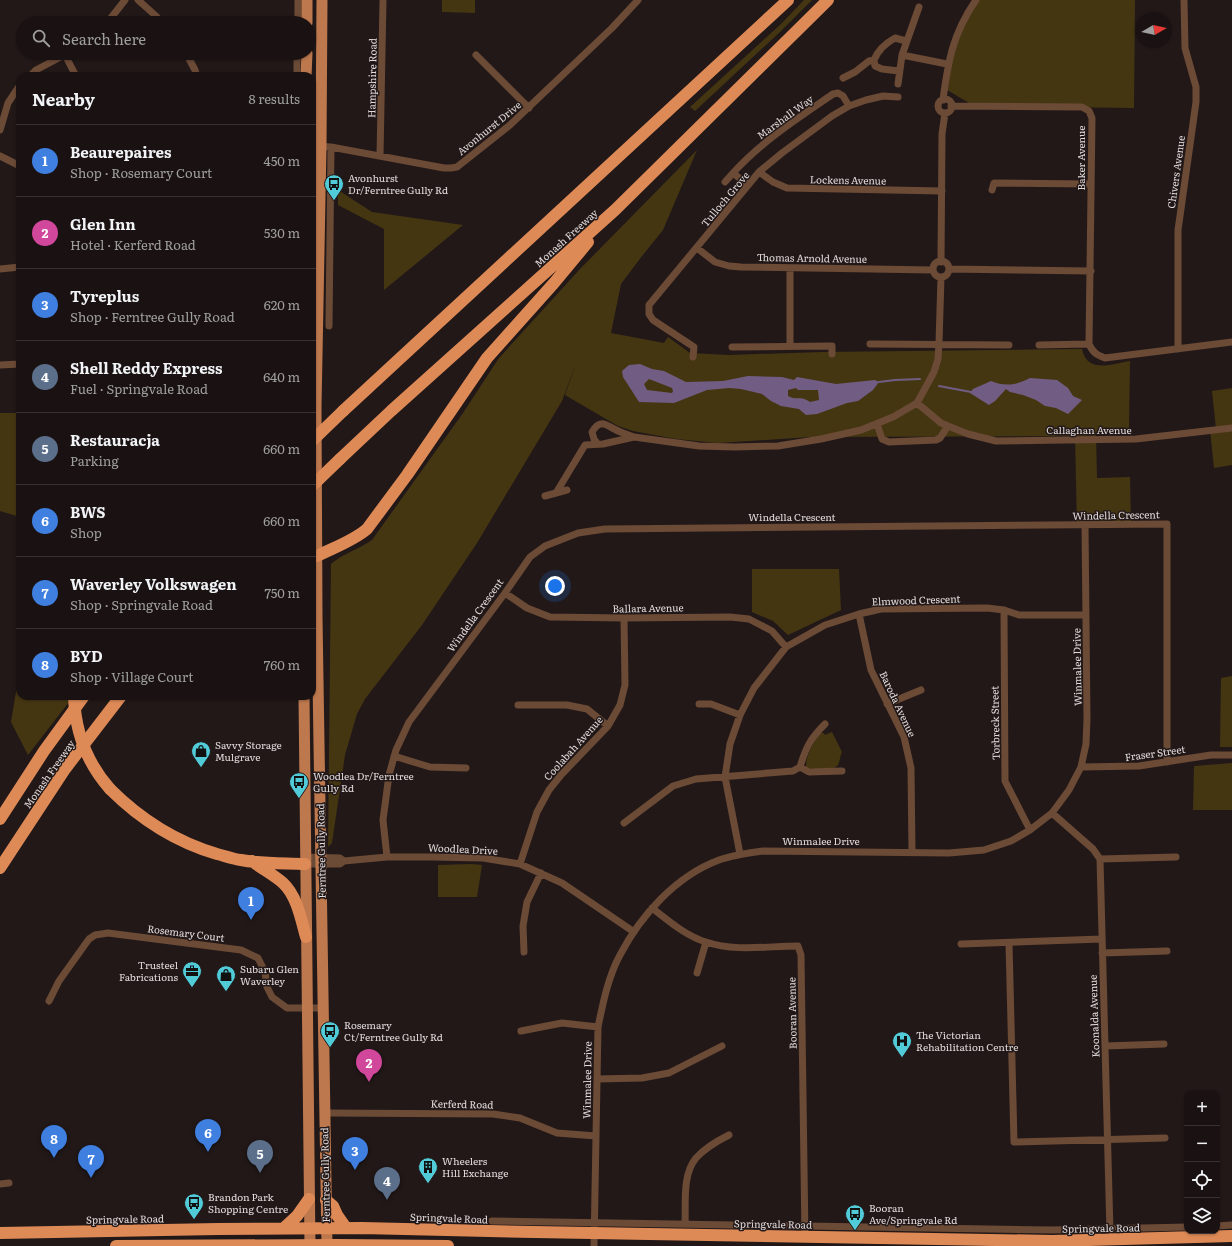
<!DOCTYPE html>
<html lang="en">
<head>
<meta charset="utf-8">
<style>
	:root { --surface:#1a1212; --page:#272020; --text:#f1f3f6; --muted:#9f9e9f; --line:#383232; --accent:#b45309 }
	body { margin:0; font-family:Literata,serif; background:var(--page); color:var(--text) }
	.controls { position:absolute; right:12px; bottom:12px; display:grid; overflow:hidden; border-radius:8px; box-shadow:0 1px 3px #0004 }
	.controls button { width:36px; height:36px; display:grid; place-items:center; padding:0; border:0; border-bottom:1px solid var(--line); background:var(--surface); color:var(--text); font:20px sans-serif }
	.compass { position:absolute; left:1136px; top:12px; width:36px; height:36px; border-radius:50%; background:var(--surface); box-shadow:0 1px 3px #0004; rotate:81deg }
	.you { position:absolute; left:555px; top:586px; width:14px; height:14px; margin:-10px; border:3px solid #fff; border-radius:50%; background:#1a73e8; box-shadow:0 0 0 6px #1a73e833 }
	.badge { display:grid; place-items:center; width:26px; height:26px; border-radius:50%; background:var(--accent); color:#fff; font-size:13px; font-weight:700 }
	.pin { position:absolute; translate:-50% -33px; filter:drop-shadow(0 1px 2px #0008) }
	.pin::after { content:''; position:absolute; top:21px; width:14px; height:12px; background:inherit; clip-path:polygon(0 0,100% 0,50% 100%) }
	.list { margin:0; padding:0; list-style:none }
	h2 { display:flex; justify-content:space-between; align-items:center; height:52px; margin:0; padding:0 16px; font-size:17px }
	h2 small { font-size:13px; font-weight:400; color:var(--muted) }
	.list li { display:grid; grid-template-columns:26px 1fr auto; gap:12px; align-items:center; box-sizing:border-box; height:72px; padding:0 16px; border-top:1px solid var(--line) }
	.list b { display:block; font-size:15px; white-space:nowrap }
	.list p { margin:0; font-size:13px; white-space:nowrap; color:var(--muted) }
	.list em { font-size:13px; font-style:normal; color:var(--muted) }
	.icon { flex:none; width:22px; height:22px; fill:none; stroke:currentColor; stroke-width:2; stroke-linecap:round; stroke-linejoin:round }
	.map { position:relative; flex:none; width:1232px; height:1246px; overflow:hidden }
	.search { position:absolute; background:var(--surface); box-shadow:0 1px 3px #0004; left:16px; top:16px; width:300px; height:44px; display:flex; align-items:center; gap:10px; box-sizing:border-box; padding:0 14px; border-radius:22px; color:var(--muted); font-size:15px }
	.panel { position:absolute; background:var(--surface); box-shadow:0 1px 3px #0004; left:16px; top:72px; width:300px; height:628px; border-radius:12px }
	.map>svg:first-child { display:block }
	.green { fill:#453612 }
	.water { fill:#715d83; fill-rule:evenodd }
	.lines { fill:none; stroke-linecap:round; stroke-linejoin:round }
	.stream { stroke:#715d83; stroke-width:2 }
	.street { stroke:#6b4a36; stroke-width:7 }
	.primary { stroke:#bd784e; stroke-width:11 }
	.highway { stroke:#de8a57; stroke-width:12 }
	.highway-bridge { stroke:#de8a57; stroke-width:12 }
	.labels { text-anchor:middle; stroke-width:3; stroke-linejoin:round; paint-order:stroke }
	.street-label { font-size:10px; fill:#e2dbdb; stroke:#221818 }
	.poi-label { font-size:10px; fill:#e2dbdb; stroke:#221818; text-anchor:start }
</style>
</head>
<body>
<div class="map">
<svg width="1232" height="1246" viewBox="0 0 1232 1246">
	<rect width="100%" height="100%" fill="#221818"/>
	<path class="green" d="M 442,0 L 475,0 L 475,13 L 442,12 Z
		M 804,0 L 812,0 L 780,32 L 695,111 L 690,107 L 781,24 Z
		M 976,0 L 1135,0 L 1134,108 L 974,106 L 944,88 L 947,64 Z
		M 697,150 L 663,230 L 642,256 L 621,284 L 611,333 L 664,343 L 668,337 L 690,353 L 728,355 L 822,352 L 1082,349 C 1087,374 1112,364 1130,361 L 1129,431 L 1096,434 L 1097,478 L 1130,477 L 1131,524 L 1077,526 L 1075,436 L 811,437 L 718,443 L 676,439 L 633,431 L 618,426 L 565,395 L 576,363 L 562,401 L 477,543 L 422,625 L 365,699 L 357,714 L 345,755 L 332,843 L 328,847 L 331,564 C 342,554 359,549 372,540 L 463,413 L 499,358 L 580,269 Z
		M 338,190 L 372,212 L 463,225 L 384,290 L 384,229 L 338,205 Z
		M 1232,388 L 1232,465 L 1214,468 L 1210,430 L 1216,429 L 1212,391 Z
		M 0,413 L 20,413 L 20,517 L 0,511 Z
		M 752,569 L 839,569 L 841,610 L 788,635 L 773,621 L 752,612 Z
		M 20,668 L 20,696 L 69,696 L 69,702 L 28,755 L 11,722 Z
		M 1232,676 L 1232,747 L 1220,747 L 1221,678 Z
		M 832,732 L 842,752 C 840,756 840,761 838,765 C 835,771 812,770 806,767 C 806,754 813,744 820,733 L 824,733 L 825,735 Z
		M 1232,763 L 1232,810 L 1193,810 L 1194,766 Z
		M 471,864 L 482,865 L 477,897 L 438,897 L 438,865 Z"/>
	<path class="water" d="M 640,364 L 652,369 L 664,371 L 686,382 L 723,381 L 748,376 L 782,377 L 794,380 L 797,377 L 836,384 L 875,380 L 879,382 L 873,390 L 858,401 L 847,403 L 817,414 L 806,415 L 799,409 L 781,406 L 771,401 L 762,394 L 741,389 L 729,388 L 707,390 L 674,403 L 639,402 L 623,377 L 622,371 L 629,365 ZM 649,379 L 672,388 L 673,391 L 672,393 L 647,390 L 644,384 ZM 796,388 L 798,390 L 818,390 L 819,400 L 810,402 C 800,395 797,401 788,396 L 788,390 Z
		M 1030,378 L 1057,380 L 1068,388 L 1073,396 L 1082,400 L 1068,414 L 1056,408 L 1045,406 L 1036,400 L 1023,395 L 1010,392 L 1006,389 L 995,401 L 989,405 L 970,393 L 973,389 L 991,381 C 1005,387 1017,385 1030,378 Z"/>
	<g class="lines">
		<path class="stream" d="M 879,382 L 895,380 L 920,379
			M 939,386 L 971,392"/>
		<path class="street" d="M 138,0 L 156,16 L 162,23
			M 107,23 L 125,0
			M 298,23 L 298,0
			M 186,53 L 195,70 L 197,76
			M 65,55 L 76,76
			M 476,55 L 529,108
			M 902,55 L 947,64
			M 874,60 L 875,66 L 882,69 L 899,71
			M 30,76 L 36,70 L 68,53
			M 297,76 L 297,53
			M 843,78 L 855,72 L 869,61 L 874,60 C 878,50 886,43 895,38 L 906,41
			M 898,84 L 902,55 L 919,7
			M938 106a7 7 0 1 1 14 0a7 7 0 1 1-14 0Z
			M 943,100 C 948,61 953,33 976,0
			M 951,106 L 1082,107 L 1089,111 L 1092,118 L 1089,344 C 1093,353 1097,355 1105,358 L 1232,342
			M 0,130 L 8,103 L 20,85
			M 312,146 L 331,147 L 444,168 L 451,168 L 457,167 L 510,125 L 612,28 L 638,0
			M 0,156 L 20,166
			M 380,156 L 383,0
			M 759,172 L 773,182 L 787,188 L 942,191
			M 725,182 L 733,173
			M 748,185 L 733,173 C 762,141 798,118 833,94 L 838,93 L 843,96 L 849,106
			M 992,190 L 994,183 L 1091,184
			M 697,248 L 715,262 L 729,266 L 741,267 L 933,270
			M933 269a8 8 0 1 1 16 0a8 8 0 1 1-16 0Z
			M 941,262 L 942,134 L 945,113
			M 0,269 L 20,267
			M 949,269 L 1091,271
			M 329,326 L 331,147
			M 870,344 L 1009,345
			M 1039,345 L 1089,344
			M 790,346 L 790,268
			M 732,347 L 832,346 L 832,354
			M 1178,349 L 1178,230 L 1196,102 L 1196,87 L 1185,48 L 1184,0
			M 693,357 L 694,347 L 653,320 L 649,314 L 649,305 L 759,172 L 782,153 L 832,116 L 849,106 L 866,100 L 883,96 L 898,97
			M 0,365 L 20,364
			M 917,403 L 941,423 L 948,426 L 968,434 L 996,441 L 1136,439 L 1232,428
			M 877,424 L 882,439 L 889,442 L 936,440 L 940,438 L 948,426
			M 597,443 L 594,439 L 592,432 C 600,419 605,424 616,430 C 622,433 628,435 634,437
			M 556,493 L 585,445 L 603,444 L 634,437 L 699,446 L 734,447 L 778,446 L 821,439 L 861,430 L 893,417 L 917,403 L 934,372 L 938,359 L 939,343 L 941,277
			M 545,496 L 567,490
			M 505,593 L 527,608 L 550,617 L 624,618 L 730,617 L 749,619 L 772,631 L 786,647
			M 1004,610 L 1005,781 L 1030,830
			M 859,614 L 871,670 L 904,737 L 911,768 L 912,852
			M 699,704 L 711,704 L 740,715
			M 887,704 L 921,690
			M 518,705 L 567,705 L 587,709 L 608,726
			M 394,756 L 430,767 L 466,768
			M 800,767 C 806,747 810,739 825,724
			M 1081,767 L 1139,766 L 1211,755 L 1232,755
			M 1052,813 L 1093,849 L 1100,859 L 1110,1232
			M 624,823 L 673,786 L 696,779 L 793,771 L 800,767 L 809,772 L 842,771
			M 740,854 L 725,777 L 730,744 L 740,715 L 754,688 L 786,647 L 825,625 L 859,614 L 881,609 L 987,608 L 1004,610 L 1019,615 L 1086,615
			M 305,857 L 340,858 L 344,861
			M 387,857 L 383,820 L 389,775 L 396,750 L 409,722 L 505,593 L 530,557 L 545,546 L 578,533 L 605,529 L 1167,524 L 1167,762
			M 1100,859 L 1176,857
			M 305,864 L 340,864 L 344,861 L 387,857 L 431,857 L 483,858 L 520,864 L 562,883 L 634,932
			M 520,864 L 537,812 L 549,790 L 561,775 L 608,726 L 620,705 L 625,685 L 624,618
			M 652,908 C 669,921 686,936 706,942 C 735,952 768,946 798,946 L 801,955 L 805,1237
			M 1009,943 L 1014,1142 L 1165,1138
			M 961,944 L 1102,939
			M 524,952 L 523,926 L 527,902 L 541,873
			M 1102,953 L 1167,951
			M 697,973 L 706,942
			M 49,1001 L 59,981 L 89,939 L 95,935 L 108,933 L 241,950 L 258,958 L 265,972 L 267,987 L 272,997 L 287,1008 L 323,1008
			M 521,1031 L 562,1023 L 598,1027
			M 1105,1046 L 1164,1044
			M 597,1079 L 642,1078 L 669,1073 L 722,1046
			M 324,1113 L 493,1114 L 520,1118 L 557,1133 L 596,1136
			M 0,1184 L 9,1183
			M 492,1221 L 1051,1230 L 1187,1227
			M 685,1224 C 686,1203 682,1175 696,1158 C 705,1148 717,1141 729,1135
			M 1217,1226 L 1232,1225
			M 594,1246 L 598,1027 C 603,1003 608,977 620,955 C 641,915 676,876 719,860 C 733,855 748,853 763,851 L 949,853 L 984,850 L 1011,841 L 1030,830 L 1052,813 L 1069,790 L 1081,767 L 1086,744 L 1087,719 L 1085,525"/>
		<path class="primary" d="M 322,0 L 321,146 L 316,407 L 317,617 L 327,1246
			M 307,23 L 307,0
			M 306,76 L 307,53
			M 304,696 L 310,1246"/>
		<path class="highway" d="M 343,411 L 788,0
			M 340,459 L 391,411 L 615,210 L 828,0
			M 317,556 C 335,547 353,541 367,529 L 407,475 L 487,358 L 554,283 L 588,242
			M 110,789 C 140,819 176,842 217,854 C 225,856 233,859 241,860 C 262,864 284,863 305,864
			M 0,819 L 44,751 L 84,696
			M 252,861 C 262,869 274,875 283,883 C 297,896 301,919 306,937
			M 0,868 L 65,769 L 121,696
			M 326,1200 L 333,1206 L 337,1215 L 346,1228
			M 284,1228 L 297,1216 L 309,1199
			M 0,1233 L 218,1229 L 362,1228 L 534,1232 L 1052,1241 L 1232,1236
			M 116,1246 L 337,1245 L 448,1246"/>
		<path class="highway-bridge" d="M 312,441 L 343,411
			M 312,486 L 340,459
			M 74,696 C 75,731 87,763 110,789"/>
	</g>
	<defs>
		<g id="bus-pin" transform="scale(1)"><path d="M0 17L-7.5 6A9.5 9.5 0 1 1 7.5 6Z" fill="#52cbd8" stroke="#221818"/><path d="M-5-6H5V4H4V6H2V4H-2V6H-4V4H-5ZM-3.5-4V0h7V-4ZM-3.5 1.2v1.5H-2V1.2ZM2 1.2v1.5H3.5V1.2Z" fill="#111"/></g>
		<g id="shop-pin" transform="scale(1)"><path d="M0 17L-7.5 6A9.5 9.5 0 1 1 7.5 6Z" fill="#52cbd8" stroke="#221818"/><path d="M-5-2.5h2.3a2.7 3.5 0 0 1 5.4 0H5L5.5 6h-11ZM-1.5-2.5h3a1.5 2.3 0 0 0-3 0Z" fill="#111"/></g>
		<g id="office-pin" transform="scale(1)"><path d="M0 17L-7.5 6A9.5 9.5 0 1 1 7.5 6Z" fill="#52cbd8" stroke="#221818"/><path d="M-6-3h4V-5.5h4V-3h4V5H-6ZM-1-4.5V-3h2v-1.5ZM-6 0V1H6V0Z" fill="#111"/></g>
		<g id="hospital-pin" transform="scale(1)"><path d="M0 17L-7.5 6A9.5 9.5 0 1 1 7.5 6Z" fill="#52cbd8" stroke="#221818"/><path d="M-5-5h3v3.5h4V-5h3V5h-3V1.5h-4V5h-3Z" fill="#111"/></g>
		<g id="building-pin" transform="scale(1)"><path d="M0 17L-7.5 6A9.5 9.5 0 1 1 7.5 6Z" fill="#52cbd8" stroke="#221818"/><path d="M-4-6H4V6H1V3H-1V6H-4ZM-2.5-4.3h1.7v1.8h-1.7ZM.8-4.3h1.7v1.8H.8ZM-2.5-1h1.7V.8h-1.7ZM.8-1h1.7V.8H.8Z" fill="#111"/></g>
	</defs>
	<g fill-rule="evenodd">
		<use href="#bus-pin" x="334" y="184"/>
		<use href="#shop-pin" x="201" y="751"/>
		<use href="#bus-pin" x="299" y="782"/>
		<use href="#office-pin" x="192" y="971"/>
		<use href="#shop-pin" x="226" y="975"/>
		<use href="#bus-pin" x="330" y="1031"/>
		<use href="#hospital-pin" x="902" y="1041"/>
		<use href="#building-pin" x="428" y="1167"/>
		<use href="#bus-pin" x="194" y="1203"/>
		<use href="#bus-pin" x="855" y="1214"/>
	</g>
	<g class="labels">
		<g class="street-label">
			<text transform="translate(372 78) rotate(-89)" y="4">Hampshire Road</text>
			<text transform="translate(785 117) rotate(-36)" y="4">Marshall Way</text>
			<text transform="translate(489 128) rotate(-39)" y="4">Avonhurst Drive</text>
			<text transform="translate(1081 158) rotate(-90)" y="4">Baker Avenue</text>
			<text transform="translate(1176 172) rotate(-82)" y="4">Chivers Avenue</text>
			<text transform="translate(848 180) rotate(1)" y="4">Lockens Avenue</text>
			<text transform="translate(725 199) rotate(-50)" y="4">Tulloch Grove</text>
			<text transform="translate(566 238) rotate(-42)" y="4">Monash Freeway</text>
			<text transform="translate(812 258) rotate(1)" y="4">Thomas Arnold Avenue</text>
			<text x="1089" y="434">Callaghan Avenue</text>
			<text transform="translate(1116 515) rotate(-1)" y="4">Windella Crescent</text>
			<text x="792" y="521">Windella Crescent</text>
			<text transform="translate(916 600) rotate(-2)" y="4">Elmwood Crescent</text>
			<text transform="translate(648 608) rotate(-1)" y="4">Ballara Avenue</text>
			<text transform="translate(475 615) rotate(-54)" y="4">Windella Crescent</text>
			<text transform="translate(1077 667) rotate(-91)" y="4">Winmalee Drive</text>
			<text transform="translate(898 704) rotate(65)" y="4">Baroda Avenue</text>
			<text transform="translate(995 723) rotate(-91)" y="4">Torbreck Street</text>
			<text transform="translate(573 748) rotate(-48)" y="4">Coolabah Avenue</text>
			<text transform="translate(1155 753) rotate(-8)" y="4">Fraser Street</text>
			<text transform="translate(49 774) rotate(-55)" y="4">Monash Freeway</text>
			<text x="821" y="845">Winmalee Drive</text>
			<text transform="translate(463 849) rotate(3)" y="4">Woodlea Drive</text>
			<text transform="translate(321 851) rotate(-91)" y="4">Ferntree Gully Road</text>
			<text transform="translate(186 933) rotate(7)" y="4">Rosemary Court</text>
			<text transform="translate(792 1013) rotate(-91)" y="4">Booran Avenue</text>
			<text transform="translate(1094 1016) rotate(-92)" y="4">Koonalda Avenue</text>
			<text transform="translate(587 1080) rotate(-89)" y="4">Winmalee Drive</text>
			<text transform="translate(462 1104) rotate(1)" y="4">Kerferd Road</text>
			<text transform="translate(325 1175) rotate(-91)" y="4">Ferntree Gully Road</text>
			<text transform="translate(449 1218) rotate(2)" y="4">Springvale Road</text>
			<text transform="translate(125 1219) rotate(-1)" y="4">Springvale Road</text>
			<text transform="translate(773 1224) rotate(1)" y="4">Springvale Road</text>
			<text transform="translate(1101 1228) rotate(-1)" y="4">Springvale Road</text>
		</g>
		<g class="poi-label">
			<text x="348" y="182">Avonhurst<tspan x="348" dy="12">Dr/Ferntree Gully Rd</tspan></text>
			<text x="215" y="749">Savvy Storage<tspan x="215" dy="12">Mulgrave</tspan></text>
			<text x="313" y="780">Woodlea Dr/Ferntree<tspan x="313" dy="12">Gully Rd</tspan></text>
			<text x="178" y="969" text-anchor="end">Trusteel<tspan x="178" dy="12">Fabrications</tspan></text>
			<text x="240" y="973">Subaru Glen<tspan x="240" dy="12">Waverley</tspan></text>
			<text x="344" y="1029">Rosemary<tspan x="344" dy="12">Ct/Ferntree Gully Rd</tspan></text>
			<text x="916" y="1039">The Victorian<tspan x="916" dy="12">Rehabilitation Centre</tspan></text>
			<text x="442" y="1165">Wheelers<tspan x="442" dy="12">Hill Exchange</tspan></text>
			<text x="208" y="1201">Brandon Park<tspan x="208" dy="12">Shopping Centre</tspan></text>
			<text x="869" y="1212">Booran<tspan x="869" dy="12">Ave/Springvale Rd</tspan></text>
		</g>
	</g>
</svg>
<div class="controls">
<button>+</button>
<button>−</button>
<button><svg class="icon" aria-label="locate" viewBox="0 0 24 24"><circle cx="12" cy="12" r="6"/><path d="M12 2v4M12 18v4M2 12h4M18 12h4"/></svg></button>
<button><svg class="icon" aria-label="layers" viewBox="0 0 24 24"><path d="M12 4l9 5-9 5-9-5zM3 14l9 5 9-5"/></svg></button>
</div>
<svg class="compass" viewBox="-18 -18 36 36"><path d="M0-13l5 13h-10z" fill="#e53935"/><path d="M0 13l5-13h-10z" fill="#9f9e9f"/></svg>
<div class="you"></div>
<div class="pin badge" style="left:251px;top:920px;background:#3f7fe0">1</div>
<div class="pin badge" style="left:369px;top:1082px;background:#d1479c">2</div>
<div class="pin badge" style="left:355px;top:1170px;background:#3f7fe0">3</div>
<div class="pin badge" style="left:387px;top:1200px;background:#5c6f8a">4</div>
<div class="pin badge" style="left:260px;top:1173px;background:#5c6f8a">5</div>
<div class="pin badge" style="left:208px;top:1152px;background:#3f7fe0">6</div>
<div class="pin badge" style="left:91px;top:1178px;background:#3f7fe0">7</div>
<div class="pin badge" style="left:54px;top:1158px;background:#3f7fe0">8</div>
<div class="search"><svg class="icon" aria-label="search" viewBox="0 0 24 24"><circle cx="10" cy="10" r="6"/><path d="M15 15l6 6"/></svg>Search here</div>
<section class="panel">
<h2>Nearby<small>8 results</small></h2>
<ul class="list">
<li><span class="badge" style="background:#3f7fe0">1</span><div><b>Beaurepaires</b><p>Shop · Rosemary Court</p></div><em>450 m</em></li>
<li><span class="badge" style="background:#d1479c">2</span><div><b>Glen Inn</b><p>Hotel · Kerferd Road</p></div><em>530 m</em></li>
<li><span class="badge" style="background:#3f7fe0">3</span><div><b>Tyreplus</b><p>Shop · Ferntree Gully Road</p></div><em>620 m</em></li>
<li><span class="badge" style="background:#5c6f8a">4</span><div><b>Shell Reddy Express</b><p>Fuel · Springvale Road</p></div><em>640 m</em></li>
<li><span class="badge" style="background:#5c6f8a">5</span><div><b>Restauracja</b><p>Parking</p></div><em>660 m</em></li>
<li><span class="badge" style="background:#3f7fe0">6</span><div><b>BWS</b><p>Shop</p></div><em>660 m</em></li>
<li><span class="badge" style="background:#3f7fe0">7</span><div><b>Waverley Volkswagen</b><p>Shop · Springvale Road</p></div><em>750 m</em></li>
<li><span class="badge" style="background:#3f7fe0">8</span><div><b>BYD</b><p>Shop · Village Court</p></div><em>760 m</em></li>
</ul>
</section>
</div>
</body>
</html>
